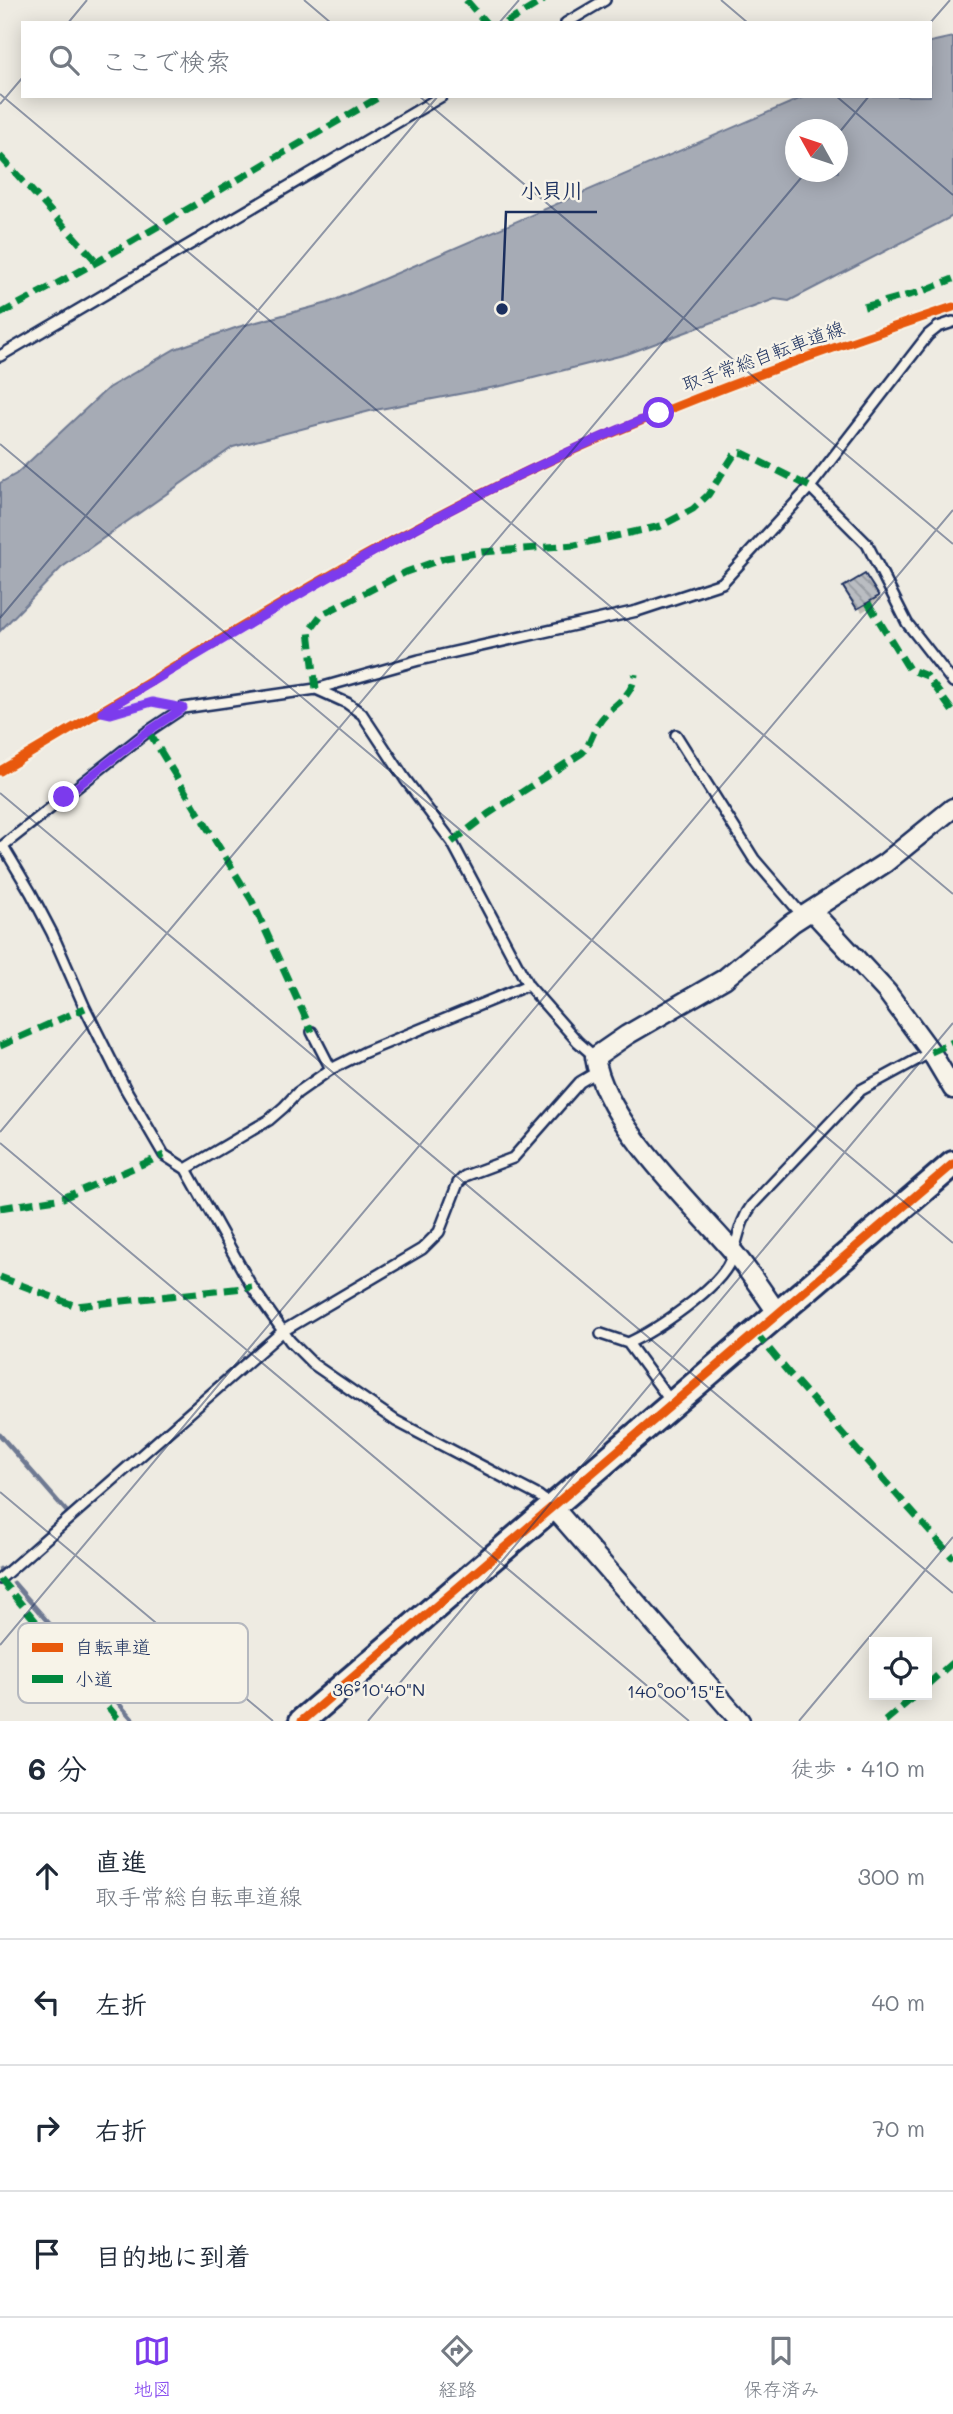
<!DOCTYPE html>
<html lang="ja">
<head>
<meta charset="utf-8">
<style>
	:root { --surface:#fff; --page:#f2f2f3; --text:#1f2937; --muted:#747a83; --line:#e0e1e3; --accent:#7c3aed }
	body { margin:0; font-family:Mali,"Klee One",sans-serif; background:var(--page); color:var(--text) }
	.controls { position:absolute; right:21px; bottom:21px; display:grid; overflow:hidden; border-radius:0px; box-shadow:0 4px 18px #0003 }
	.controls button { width:63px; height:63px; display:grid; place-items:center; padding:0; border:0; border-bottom:2px solid var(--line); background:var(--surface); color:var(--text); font:35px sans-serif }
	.compass { position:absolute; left:785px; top:119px; width:63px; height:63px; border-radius:50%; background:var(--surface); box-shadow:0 4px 18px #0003; rotate:310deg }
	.stop { position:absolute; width:21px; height:21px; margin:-16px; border:5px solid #7c3aed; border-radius:50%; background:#fff }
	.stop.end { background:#7c3aed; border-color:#fff; box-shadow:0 2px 7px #0008 }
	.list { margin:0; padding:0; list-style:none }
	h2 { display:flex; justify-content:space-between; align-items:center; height:91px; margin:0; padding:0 28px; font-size:30px }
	h2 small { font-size:23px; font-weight:400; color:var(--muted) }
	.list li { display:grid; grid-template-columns:46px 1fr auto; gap:21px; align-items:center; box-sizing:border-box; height:126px; padding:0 28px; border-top:2px solid var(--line) }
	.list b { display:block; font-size:26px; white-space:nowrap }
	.list p { margin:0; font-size:23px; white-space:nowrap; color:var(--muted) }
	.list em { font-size:23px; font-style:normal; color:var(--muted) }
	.icon { flex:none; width:38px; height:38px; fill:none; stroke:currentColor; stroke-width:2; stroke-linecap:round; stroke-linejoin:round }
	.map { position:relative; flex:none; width:953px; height:1721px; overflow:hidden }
	.search { position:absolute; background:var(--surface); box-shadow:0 4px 18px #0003; left:21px; right:21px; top:21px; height:77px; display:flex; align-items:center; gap:18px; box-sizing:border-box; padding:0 24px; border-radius:0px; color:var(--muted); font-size:26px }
	.sheet { height:595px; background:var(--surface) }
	nav { display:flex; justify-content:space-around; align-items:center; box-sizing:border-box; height:98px; border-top:2px solid var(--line); background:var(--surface); font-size:19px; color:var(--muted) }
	nav a { display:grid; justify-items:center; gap:4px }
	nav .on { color:var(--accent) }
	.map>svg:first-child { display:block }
	.water { fill:#a6abb5; stroke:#6e7992; stroke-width:2; fill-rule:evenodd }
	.shadow { fill:#0003 }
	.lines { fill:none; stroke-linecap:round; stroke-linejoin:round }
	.stream { stroke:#6e7992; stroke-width:4.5 }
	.building { fill:url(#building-back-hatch); stroke:#1b2f5e; stroke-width:2 }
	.lane-casing { stroke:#1b2f5e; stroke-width:14 }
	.street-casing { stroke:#1b2f5e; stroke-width:23 }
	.secondary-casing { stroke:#1b2f5e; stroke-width:30 }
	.lane { stroke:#f7f3e8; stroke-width:9 }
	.street { stroke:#f7f3e8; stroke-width:18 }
	.secondary { stroke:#f7f3e8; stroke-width:24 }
	.quiet { stroke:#00873e; stroke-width:7; stroke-dasharray:14 7; stroke-linecap:butt }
	.cycleway-casing { stroke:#f7f3e8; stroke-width:13 }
	.cycleway { stroke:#e8590c; stroke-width:9 }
	.route { stroke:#7c3aed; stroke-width:9 }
	.ticks { fill:none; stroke:#1b2f5e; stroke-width:2; stroke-opacity:0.45 }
	.labels { text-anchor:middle; stroke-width:5; stroke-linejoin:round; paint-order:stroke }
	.street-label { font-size:19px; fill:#1b2f5e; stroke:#f7f3e8 }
	.key { fill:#f7f3e8; stroke:#b5b8bf; stroke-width:2 }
	.key-label { font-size:19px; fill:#1b2f5e }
	.ticks-label { font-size:18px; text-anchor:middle; fill:#1b2f5e; stroke:#f7f3e8; stroke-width:5; stroke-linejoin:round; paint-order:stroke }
	.leader { fill:none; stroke:#1b2f5e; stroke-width:2.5 }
	.callout-dot { fill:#1b2f5e; stroke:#f7f3e8; stroke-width:2.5 }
	.callout-label { font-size:21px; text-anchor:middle; font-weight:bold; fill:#1b2f5e; stroke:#f7f3e8; stroke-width:5; stroke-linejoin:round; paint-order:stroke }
</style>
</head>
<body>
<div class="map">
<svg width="953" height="1721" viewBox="0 0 953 1721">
	<defs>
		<pattern id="building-back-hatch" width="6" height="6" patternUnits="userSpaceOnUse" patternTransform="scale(1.75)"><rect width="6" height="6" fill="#babdc2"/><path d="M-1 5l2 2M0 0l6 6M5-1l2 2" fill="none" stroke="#969aa1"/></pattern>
	</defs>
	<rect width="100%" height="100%" fill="#eeebe2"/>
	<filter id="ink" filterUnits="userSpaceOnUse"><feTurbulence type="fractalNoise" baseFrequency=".0143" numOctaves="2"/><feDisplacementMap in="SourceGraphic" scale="14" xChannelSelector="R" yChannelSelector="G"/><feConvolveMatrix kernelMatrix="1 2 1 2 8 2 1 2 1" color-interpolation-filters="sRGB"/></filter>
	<g filter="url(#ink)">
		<path class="water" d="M 953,37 L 953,216 L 789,301 L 775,299 L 627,354 L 506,385 L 370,411 L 233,447 L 61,568 L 0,631 L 0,483 L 16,474 L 108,388 L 175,349 L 238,327 L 328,303 L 806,96 L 930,96 L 930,42 ZM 796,130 L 838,130 L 838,172 L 796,172 Z"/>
		<path class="shadow" d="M 868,579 L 881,600 L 862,612 L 846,588 Z"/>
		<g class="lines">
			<path class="stream" d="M 0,1435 L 68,1513
				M 0,1569 L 2,1571 L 89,1495
				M 14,1583 L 134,1721"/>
		</g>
		<path class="building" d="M 865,574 L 879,596 L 857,609 L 843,587 Z"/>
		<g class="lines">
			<g class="lane-casing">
				<path id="lane" d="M 566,23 L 605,0
					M 0,356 L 442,96
					M 810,487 L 867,544 L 907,623 L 953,682
					M 316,689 L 347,703 L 362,714 L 405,779 L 452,842 L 528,985 L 578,1042 L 595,1057
					M 676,735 L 754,859 L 803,916
					M 3,846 L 31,893 L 52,933 L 85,1008 L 125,1088 L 164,1155 L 186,1169 L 252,1287 L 290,1341 L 313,1364 L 396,1421 L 539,1496 L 552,1506
					M 0,848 L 147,732 L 183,708 L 316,689 L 419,660 L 637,611 L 722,583 L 810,487 L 928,335 L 938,327 L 953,322
					M 312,1032 L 331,1069
					M 186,1169 L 269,1120 L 284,1107 L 297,1093 L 331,1069 L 365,1052 L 528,985
					M 601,1334 L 628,1343 L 672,1403
					M 628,1343 C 655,1331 719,1288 730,1261 C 738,1242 739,1222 752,1205 L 861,1090 L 931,1052
					M 0,1579 L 283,1331 L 422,1249 L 439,1232 L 458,1183 L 465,1176 L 513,1158 L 580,1082 L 597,1072"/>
			</g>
			<g class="street-casing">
				<path id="street" d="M 812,911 L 887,992 L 931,1052 L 953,1089
					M 778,1314 C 763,1292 748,1269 730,1248 C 688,1200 604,1120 595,1057 L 627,1035 L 724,979 L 792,923 L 885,863 L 953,808
					M 552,1506 L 740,1721"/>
			</g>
			<g class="secondary-casing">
				<path id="secondary" d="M 302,1721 L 953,1164"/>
			</g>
			<use href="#lane" class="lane"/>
			<use href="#street" class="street"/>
			<use href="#secondary" class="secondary"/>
			<path class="quiet" d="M 466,0 L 486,23
				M 506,23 L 544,0
				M 0,156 L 97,262
				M 864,307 L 920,292 L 953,279
				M 0,314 L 97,262 L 381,96
				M 868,603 L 909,669 L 927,676 L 953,712
				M 316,689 L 309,631 L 321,615 L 406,572 L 445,558 L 483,552 L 575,545 L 661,526 L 693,509 L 708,495 L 736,452 L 743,453 L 810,487
				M 147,732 L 152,737 L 252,901 L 312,1032
				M 452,842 L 488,814 L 582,753 C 591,744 592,733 599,723 C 612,703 632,700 635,674
				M 0,1046 L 85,1008
				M 931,1052 L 953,1042
				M 0,1208 L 63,1198 L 164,1155
				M 0,1277 L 76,1306 L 252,1287
				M 756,1333 L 788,1372 L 953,1558
				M 0,1579 L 120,1721
				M 927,1685 L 953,1662
				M 885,1721 L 916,1695"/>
			<g class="cycleway-casing">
				<path id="cycleway" d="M 0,771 C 168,673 331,567 505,482 C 650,411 801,358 953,307
					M 302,1721 L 953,1164"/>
			</g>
			<use href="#cycleway" class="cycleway"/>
		</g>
	</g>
	<g class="lines" filter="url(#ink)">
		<path class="route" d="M 64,797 L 147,732 L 183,708 L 152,702 L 111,714 L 102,712 C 283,604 462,491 659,413"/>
	</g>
	<path class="ticks" d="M 304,0 L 331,23M 721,0 L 748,23M 68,23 L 87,0M 499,23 L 519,0M 930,23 L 950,0M 0,94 L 953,894M 419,96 L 953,544M 836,96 L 953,195M 0,104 L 23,77M 838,134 L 869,96M 0,444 L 953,1243M 0,618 L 438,96M 0,793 L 953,1593M 0,1132 L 806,172M 0,1143 L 689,1721M 0,1492 L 273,1721M 0,1645 L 953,510M 368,1721 L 953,1023M 799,1721 L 953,1537"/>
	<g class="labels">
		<g class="street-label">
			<text transform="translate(763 356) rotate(-20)" y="7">取手常総自転車道線</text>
		</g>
	</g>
	<rect x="18" y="1623" width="230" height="80" rx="10" class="key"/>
	<rect x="32" y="1643" width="31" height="9" fill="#e8590c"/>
	<rect x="32" y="1675" width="31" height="8" fill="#00873e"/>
	<g class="key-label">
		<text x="75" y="1654">自転車道</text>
		<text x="75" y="1686">小道</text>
	</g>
	<g class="ticks-label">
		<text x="379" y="1696">36°10'40"N</text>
		<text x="676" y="1698">140°00'15"E</text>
	</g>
	<path class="leader" d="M502 309L506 212H597"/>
	<circle class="callout-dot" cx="502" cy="309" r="7"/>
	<g class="callout-label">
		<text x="552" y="198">小貝川</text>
	</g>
</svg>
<div class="controls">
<button><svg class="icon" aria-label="locate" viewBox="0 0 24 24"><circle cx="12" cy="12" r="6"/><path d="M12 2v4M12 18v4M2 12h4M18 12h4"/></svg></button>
</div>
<svg class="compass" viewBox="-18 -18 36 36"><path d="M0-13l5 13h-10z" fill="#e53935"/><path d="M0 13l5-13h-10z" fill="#747a83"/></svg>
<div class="stop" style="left:659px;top:413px"></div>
<div class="stop end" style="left:64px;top:797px"></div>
<div class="search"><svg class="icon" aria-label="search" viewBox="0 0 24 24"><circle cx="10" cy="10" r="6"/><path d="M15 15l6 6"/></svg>ここで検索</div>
</div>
<section class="sheet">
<h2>6 分<small>徒歩 · 410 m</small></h2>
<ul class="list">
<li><svg class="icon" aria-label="ahead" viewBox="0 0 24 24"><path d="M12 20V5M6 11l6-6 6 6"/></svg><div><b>直進</b><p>取手常総自転車道線</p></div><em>300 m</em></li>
<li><svg class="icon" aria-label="left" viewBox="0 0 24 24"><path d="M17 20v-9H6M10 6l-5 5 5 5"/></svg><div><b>左折</b></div><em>40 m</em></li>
<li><svg class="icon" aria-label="right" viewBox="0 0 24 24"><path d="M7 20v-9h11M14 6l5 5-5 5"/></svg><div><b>右折</b></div><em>70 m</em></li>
<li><svg class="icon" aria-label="arrive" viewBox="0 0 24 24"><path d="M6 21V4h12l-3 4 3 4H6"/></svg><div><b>目的地に到着</b></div></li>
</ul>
</section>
<nav>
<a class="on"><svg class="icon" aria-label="map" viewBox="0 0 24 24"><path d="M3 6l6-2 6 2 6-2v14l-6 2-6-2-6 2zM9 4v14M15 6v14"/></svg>地図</a>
<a><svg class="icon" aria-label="directions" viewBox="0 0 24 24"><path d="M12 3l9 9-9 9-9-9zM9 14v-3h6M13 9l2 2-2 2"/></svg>経路</a>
<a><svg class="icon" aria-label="saved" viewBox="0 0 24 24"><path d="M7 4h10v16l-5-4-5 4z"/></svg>保存済み</a>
</nav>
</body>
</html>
